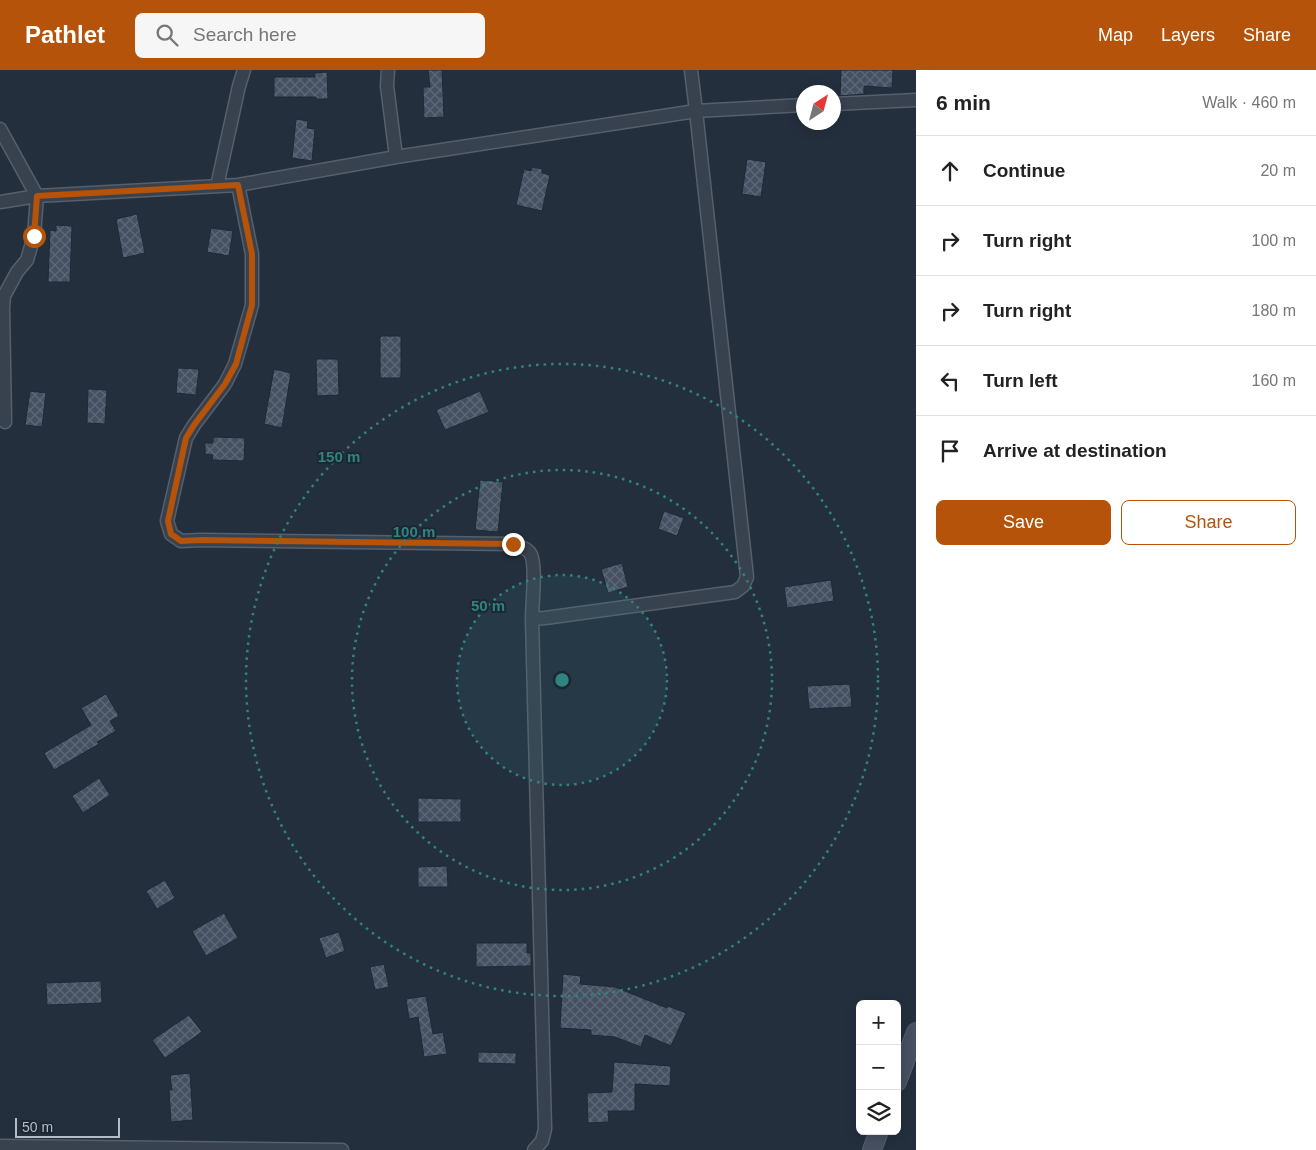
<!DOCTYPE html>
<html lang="en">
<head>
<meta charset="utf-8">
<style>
	:root { --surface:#fff; --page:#f6f6f6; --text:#222; --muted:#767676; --line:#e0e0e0; --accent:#b45309 }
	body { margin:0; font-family:Arial,sans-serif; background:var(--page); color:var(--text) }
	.controls { position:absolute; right:15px; bottom:15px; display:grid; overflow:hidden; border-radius:8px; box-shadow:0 2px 12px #0003 }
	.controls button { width:45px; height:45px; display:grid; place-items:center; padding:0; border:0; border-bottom:1px solid var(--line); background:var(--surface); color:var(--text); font:25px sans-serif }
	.compass { position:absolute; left:796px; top:15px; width:45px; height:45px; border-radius:50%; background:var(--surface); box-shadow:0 2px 12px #0003; rotate:36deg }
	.scale { position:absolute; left:15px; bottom:12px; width:105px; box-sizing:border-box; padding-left:5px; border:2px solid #b4bcc9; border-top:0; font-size:14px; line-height:18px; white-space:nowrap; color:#b4bcc9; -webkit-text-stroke:4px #1d2633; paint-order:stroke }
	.stop { position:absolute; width:15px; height:15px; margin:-11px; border:4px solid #b45309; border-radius:50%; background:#fff }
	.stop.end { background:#b45309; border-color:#fff; box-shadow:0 1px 5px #0008 }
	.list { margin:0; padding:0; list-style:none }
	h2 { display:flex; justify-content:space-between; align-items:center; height:65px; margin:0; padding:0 20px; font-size:21px }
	h2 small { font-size:16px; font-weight:400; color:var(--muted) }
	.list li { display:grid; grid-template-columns:32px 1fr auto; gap:15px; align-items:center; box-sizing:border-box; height:70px; padding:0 20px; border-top:1px solid var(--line) }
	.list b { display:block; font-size:19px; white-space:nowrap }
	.list em { font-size:16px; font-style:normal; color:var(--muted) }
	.actions { display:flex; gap:10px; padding:15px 20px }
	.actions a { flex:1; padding:11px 0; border:1px solid var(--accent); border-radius:8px; text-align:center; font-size:18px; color:var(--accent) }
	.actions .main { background:var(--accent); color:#fff }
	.icon { flex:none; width:28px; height:28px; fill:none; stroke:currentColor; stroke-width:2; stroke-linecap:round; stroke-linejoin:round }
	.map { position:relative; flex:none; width:916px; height:1080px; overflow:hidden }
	header { display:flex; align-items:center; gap:30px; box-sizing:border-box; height:70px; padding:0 25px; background:var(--accent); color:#fff }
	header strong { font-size:24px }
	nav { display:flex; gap:28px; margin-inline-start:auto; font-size:18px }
	.search { width:350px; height:45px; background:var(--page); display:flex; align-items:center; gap:12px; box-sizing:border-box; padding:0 18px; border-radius:8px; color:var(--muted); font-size:19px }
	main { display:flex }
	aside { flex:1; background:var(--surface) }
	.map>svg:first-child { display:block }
	.building { fill:url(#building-cross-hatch); stroke:#1f2835 }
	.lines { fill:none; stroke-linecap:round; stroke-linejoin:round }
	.minor-casing { stroke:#565f6c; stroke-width:15 }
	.secondary-casing { stroke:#565f6c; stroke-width:20 }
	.minor { stroke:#38414e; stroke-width:12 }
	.secondary { stroke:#465061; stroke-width:18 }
	.route { stroke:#b45309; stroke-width:6 }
	.ring { fill:none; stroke:#308480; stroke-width:2.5; stroke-dasharray:2.5 5 }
	.centre { fill:#308480; stroke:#1d2633; stroke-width:2.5 }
	.ring-label { font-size:15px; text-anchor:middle; font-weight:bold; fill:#308480; stroke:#1d2633; stroke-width:4; stroke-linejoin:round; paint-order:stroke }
</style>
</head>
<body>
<header>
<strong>Pathlet</strong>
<div class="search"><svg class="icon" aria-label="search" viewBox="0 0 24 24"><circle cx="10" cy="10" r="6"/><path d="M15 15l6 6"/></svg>Search here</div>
<nav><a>Map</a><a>Layers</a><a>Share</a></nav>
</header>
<main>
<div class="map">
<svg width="916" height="1080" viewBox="0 0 916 1080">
	<defs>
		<pattern id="building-cross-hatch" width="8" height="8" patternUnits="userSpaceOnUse" patternTransform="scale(1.25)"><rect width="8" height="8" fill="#455162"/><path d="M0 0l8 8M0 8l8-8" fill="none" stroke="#5d6877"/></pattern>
	</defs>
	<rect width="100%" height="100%" fill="#242f3e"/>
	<path class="building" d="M 428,0 L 442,0 L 444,47 L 424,48 L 423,17 L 430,17 Z
		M 841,0 L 893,0 L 892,18 L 864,16 L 864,24 L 840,26 Z
		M 327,2 L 328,29 L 316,29 L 316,27 L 274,27 L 274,7 L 315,7 L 315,3 Z
		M 296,49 L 308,51 L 307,58 L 315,59 L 312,91 L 292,88 Z
		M 747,89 L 766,92 L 761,127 L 742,124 Z
		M 532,97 L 542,99 L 542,103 L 550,105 L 542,141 L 516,135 L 524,99 L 531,101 Z
		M 137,144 L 145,183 L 123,188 L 116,149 Z
		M 56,155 L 72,156 L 70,212 L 48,212 L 50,160 L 56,161 Z
		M 211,158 L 233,161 L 229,186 L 207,182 Z
		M 380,266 L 401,266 L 401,308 L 380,308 Z
		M 316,289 L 338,289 L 339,325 L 317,326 Z
		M 178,298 L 199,299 L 196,325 L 176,323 Z
		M 274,299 L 291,303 L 282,358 L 264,354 Z
		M 88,319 L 107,320 L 105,354 L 87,353 Z
		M 30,321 L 46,323 L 42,357 L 25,355 Z
		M 480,321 L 489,342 L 445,360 L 436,340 Z
		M 213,367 L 245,368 L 244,391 L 212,390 L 213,385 L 205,384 L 205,373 L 213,373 Z
		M 480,410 L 503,412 L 498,462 L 475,460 Z
		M 664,441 L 684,448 L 677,466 L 658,459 Z
		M 622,493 L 628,517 L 608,523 L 601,499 Z
		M 831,510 L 834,531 L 787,538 L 784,517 Z
		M 850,614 L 852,637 L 809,639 L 807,616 Z
		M 106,624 L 119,646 L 110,651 L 116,661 L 97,672 L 99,674 L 54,700 L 44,683 L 91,655 L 81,638 Z
		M 99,708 L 110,725 L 83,743 L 72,726 Z
		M 418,728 L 461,729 L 461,752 L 418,752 Z
		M 447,796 L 448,817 L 418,817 L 418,797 Z
		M 165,810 L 175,828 L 157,839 L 146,821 Z
		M 224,843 L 238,868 L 206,886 L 192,861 Z
		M 339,862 L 345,881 L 326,888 L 319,868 Z
		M 476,873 L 527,873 L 527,883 L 531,883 L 531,896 L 476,897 Z
		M 384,894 L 389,917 L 375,920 L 370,897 Z
		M 563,904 L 581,906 L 580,914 L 615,917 L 667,938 L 668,936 L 686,943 L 671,976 L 645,965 L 641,977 L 615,967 L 591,965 L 591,960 L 560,958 Z
		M 101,911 L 102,933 L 47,935 L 46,913 Z
		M 426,926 L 433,964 L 443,962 L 447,984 L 424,987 L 418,947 L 409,949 L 406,929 Z
		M 189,945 L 202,962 L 165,988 L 152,970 Z
		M 478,982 L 516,983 L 516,994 L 478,993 Z
		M 614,992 L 671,996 L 670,1016 L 635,1014 L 635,1041 L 608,1041 L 609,1052 L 588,1053 L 587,1023 L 612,1022 Z
		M 190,1003 L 193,1050 L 171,1052 L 169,1020 L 172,1020 L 170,1005 Z"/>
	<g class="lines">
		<g class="minor-casing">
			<path id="minor" d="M 388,0 L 387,16 L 396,87
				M 691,0 L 696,41 L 804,35
				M 834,34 L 916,30
				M 0,59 L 37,126 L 34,166 L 27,190 L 17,202 L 4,226 L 3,238 L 5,352
				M 238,115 L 252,184 L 252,235 L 235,294 L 225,314 L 194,355 L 186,368 L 167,451 L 171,464 L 181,471 L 201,470 L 513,474 C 518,476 526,477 530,483 C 537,492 532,535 532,549
				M 217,116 L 239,16 L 244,0
				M 0,132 L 37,126 L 238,115 L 396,87 L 696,41 L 747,507 L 743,516 L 735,522 L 545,548 L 532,549 L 545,1059 L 542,1071 L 534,1080
				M 0,1076 L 342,1080"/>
		</g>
		<g class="secondary-casing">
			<path id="secondary" d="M 897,1012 L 916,962
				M 872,1080 L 879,1061"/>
		</g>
		<use href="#minor" class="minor"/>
		<use href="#secondary" class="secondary"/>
	</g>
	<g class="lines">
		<path class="route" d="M 34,166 L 37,126 L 238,115 L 252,184 L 252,235 L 236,294 L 225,314 L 194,355 L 186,368 L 168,451 L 171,464 L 181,471 L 201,470 L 513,474"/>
	</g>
	<circle cx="562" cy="610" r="105" fill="#308480" fill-opacity=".12"/>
	<g class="ring">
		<circle cx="562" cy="610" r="105"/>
		<circle cx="562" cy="610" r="210"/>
		<circle cx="562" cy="610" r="316"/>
	</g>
	<circle cx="562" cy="610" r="8" class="centre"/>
	<g class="ring-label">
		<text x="339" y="392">150 m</text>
		<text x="414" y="467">100 m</text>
		<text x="488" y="541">50 m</text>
	</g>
</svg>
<div class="controls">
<button>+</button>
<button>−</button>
<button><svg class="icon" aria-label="layers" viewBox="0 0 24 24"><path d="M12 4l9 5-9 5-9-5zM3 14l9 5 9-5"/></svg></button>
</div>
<svg class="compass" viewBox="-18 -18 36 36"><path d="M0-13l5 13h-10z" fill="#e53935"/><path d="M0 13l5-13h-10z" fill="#767676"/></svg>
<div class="scale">50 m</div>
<div class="stop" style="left:34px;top:166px"></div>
<div class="stop end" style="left:513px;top:474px"></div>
</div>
<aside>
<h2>6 min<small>Walk · 460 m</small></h2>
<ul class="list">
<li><svg class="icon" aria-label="ahead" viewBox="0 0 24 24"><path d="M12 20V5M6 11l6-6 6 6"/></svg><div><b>Continue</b></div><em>20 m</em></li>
<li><svg class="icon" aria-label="right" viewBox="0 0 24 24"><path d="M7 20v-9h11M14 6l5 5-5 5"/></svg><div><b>Turn right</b></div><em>100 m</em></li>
<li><svg class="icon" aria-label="right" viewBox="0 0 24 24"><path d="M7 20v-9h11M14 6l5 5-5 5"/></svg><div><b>Turn right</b></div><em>180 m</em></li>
<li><svg class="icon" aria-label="left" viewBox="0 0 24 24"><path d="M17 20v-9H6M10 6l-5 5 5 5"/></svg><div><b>Turn left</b></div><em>160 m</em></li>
<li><svg class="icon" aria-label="arrive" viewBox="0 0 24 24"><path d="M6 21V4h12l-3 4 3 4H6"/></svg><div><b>Arrive at destination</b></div></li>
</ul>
<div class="actions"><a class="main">Save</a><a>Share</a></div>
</aside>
</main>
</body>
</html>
